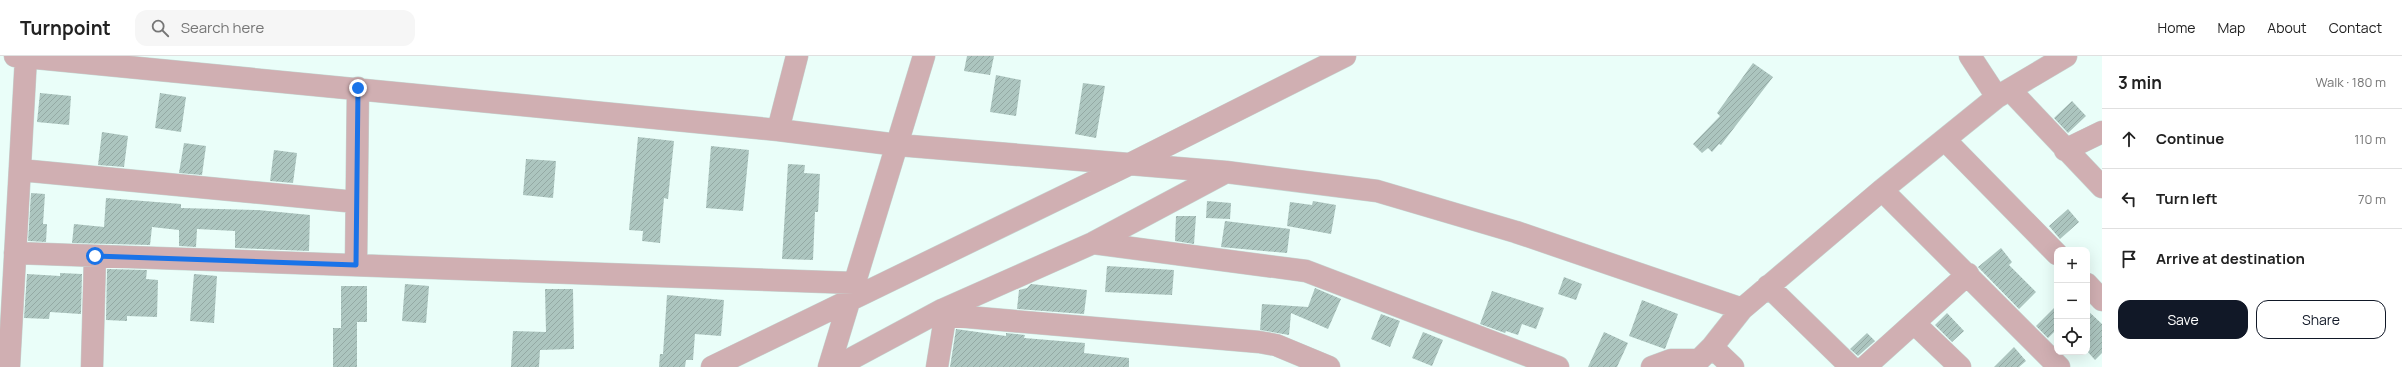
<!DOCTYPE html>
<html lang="en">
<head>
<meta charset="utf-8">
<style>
	:root { --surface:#fff; --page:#f6f6f6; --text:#222; --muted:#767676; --line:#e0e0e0; --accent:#111827 }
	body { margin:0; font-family:Manrope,sans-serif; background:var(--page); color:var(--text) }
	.controls { position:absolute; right:12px; bottom:12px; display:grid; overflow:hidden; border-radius:8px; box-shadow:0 4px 16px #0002 }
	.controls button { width:36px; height:36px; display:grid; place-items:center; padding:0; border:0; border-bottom:1px solid var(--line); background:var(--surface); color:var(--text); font:20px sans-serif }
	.stop { position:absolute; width:12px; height:12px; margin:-9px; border:3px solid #1a73e8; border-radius:50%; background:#fff }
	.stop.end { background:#1a73e8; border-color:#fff; box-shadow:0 1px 4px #0008 }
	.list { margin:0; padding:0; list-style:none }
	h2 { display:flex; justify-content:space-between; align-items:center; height:52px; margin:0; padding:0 16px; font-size:17px }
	h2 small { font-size:13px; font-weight:400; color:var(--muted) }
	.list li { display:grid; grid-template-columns:26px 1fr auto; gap:12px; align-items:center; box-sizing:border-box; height:60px; padding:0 16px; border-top:1px solid var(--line) }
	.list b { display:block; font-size:15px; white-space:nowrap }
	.list em { font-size:13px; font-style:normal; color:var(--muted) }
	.actions { display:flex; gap:8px; padding:12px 16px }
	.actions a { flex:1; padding:9px 0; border:1px solid var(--accent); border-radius:12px; text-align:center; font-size:14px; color:var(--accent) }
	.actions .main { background:var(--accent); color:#fff }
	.icon { flex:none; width:22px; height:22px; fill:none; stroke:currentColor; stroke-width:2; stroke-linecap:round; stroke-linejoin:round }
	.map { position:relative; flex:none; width:2102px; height:311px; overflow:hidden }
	header { display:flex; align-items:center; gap:24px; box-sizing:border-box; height:56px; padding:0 20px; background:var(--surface); border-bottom:1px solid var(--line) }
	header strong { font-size:19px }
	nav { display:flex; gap:22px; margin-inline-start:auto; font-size:14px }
	.search { width:280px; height:36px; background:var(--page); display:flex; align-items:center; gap:10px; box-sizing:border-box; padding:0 14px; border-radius:12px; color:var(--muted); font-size:15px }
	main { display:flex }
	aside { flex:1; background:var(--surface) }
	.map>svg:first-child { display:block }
	.building { fill:url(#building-hatch) }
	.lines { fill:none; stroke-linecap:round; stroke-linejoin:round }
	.minor-casing { stroke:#c5d7d3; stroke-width:23 }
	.minor { stroke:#d0afb2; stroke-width:22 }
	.route { stroke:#1a73e8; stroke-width:5 }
</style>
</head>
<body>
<header>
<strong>Turnpoint</strong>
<div class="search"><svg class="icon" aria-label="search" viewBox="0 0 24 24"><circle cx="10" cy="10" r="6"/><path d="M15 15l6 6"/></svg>Search here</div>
<nav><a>Home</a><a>Map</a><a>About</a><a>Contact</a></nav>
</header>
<main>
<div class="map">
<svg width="2102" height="311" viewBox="0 0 2102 311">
	<defs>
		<pattern id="building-hatch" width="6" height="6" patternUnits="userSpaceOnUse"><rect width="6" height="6" fill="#acc5bf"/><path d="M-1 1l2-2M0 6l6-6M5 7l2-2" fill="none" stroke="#94a9a4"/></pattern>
	</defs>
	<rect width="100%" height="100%" fill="#eafef9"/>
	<path class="building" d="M 967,0 L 994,0 L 990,19 L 964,15 Z
		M 1753,7 L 1773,21 L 1721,89 L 1719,88 L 1712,96 L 1708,92 L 1702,97 L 1693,88 L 1720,60 L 1717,57 Z
		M 996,19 L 1021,24 L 1016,60 L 990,56 Z
		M 1083,27 L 1105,30 L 1096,82 L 1075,78 Z
		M 40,37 L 71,40 L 69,69 L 37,66 Z
		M 160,37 L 186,41 L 181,76 L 155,72 Z
		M 2072,45 L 2086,60 L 2068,77 L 2054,62 Z
		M 102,76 L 128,80 L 124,111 L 98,109 Z
		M 638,81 L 674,85 L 668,143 L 664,142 L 660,187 L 642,185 L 643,175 L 629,174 Z
		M 184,87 L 206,90 L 202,119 L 179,117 Z
		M 711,90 L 749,94 L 743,155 L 706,152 Z
		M 274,94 L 297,97 L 293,127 L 270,125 Z
		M 526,103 L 556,105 L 553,142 L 523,139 Z
		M 788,108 L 805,109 L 804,117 L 820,118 L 818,156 L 815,156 L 813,204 L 782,203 Z
		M 31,137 L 45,138 L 43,168 L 47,168 L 46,186 L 28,185 Z
		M 106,142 L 181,148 L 181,152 L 258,154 L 310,159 L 309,195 L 235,192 L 235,175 L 197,173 L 196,191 L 179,190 L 179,174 L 152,171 L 150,189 L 72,187 L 74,168 L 104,171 Z
		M 1207,145 L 1231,147 L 1230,163 L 1206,162 Z
		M 1313,145 L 1336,149 L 1331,178 L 1287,170 L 1290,146 L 1312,149 Z
		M 2068,153 L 2079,166 L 2060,183 L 2049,170 Z
		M 1176,160 L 1196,160 L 1194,188 L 1175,185 Z
		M 1225,165 L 1290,173 L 1287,197 L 1221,191 Z
		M 2001,192 L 2012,206 L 2009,209 L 2036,236 L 2019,253 L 1978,211 Z
		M 1107,210 L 1174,214 L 1172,239 L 1105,236 Z
		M 107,213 L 147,214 L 146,223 L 158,224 L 157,261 L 127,260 L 127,265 L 106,264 Z
		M 60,217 L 82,218 L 81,258 L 50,256 L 49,263 L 24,262 L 27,218 L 60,220 Z
		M 194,218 L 217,220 L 214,267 L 190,265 Z
		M 1564,221 L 1582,228 L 1576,244 L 1558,238 Z
		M 405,228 L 429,230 L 426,267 L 402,265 Z
		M 1031,228 L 1087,234 L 1084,258 L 1017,253 L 1019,234 L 1027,232 Z
		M 341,230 L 367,230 L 367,266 L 357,266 L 357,311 L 333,311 L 333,272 L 341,272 Z
		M 1315,232 L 1341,243 L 1328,273 L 1291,257 L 1289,279 L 1260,274 L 1262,248 L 1308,251 Z
		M 545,233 L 573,233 L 574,293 L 540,294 L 539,311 L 511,311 L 513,275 L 546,276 Z
		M 1492,235 L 1544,252 L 1536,273 L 1522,268 L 1518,279 L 1506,275 L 1505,277 L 1480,268 Z
		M 667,239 L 724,244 L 721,280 L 695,278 L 693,304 L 686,304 L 685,311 L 659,311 L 660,298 L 663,298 Z
		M 1642,244 L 1678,258 L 1665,293 L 1629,280 Z
		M 2057,249 L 2057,273 L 2048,282 L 2036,270 Z
		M 2087,254 L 2102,268 L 2102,297 L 2095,304 L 2087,295 Z
		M 1947,257 L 1964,275 L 1952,286 L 1935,269 Z
		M 1381,258 L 1400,265 L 1390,291 L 1371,283 Z
		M 956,273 L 1006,280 L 1006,277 L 1025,279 L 1024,282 L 1085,287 L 1084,297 L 1129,302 L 1129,311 L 950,311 Z
		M 1423,276 L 1443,284 L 1432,310 L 1412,302 Z
		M 1604,276 L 1628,287 L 1617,311 L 1588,311 Z
		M 1867,277 L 1875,285 L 1858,300 L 1850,293 Z
		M 2014,291 L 2026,305 L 2019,311 L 1994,311 Z"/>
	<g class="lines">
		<g class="minor-casing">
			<path id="minor" d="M 15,0 L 778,74 L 898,89 L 1226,116 L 1377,135 L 1516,176 L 1742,253
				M 1970,0 L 1997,41
				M 2010,34 L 2102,131
				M 778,74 L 797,0
				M 1945,84 L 2057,198
				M 2065,94 L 2102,76
				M 20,114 L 356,146
				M 1882,134 L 2059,311
				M 1093,187 L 1306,215 L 1558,311
				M 15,197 L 854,227
				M 356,209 L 358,32
				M 2087,228 L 2102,244
				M 1768,230 L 1851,311
				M 944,259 L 1259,286 L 1276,289 L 1329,311
				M 1914,267 L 1960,311
				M 1712,291 L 1733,311
				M 9,311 L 26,1
				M 92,311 L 95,200
				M 712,311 L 1130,108 L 1345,0
				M 829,311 L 924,0
				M 836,311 L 942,254 L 1093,187 L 1226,116
				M 937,311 L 944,268 L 942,254
				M 1652,311 L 1671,304 L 1698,304
				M 1692,311 L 1712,291 L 1742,253 L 1882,134 L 1997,41 L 2066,0
				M 1865,311 L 1968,218"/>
		</g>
		<use href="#minor" class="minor"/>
	</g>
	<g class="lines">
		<path class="route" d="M 95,200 L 356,209 L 358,32"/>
	</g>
</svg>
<div class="controls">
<button>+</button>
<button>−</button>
<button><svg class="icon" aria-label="locate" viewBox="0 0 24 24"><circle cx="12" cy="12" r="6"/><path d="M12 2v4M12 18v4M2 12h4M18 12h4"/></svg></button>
</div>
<div class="stop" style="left:95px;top:200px"></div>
<div class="stop end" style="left:358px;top:32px"></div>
</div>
<aside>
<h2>3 min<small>Walk · 180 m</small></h2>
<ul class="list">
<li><svg class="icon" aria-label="ahead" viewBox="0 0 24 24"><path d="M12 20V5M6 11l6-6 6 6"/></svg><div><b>Continue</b></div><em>110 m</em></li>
<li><svg class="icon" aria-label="left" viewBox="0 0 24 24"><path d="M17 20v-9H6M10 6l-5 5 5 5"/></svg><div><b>Turn left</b></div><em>70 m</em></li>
<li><svg class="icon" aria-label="arrive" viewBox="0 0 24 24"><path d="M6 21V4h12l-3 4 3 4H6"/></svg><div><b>Arrive at destination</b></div></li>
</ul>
<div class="actions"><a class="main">Save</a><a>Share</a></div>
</aside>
</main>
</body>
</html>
